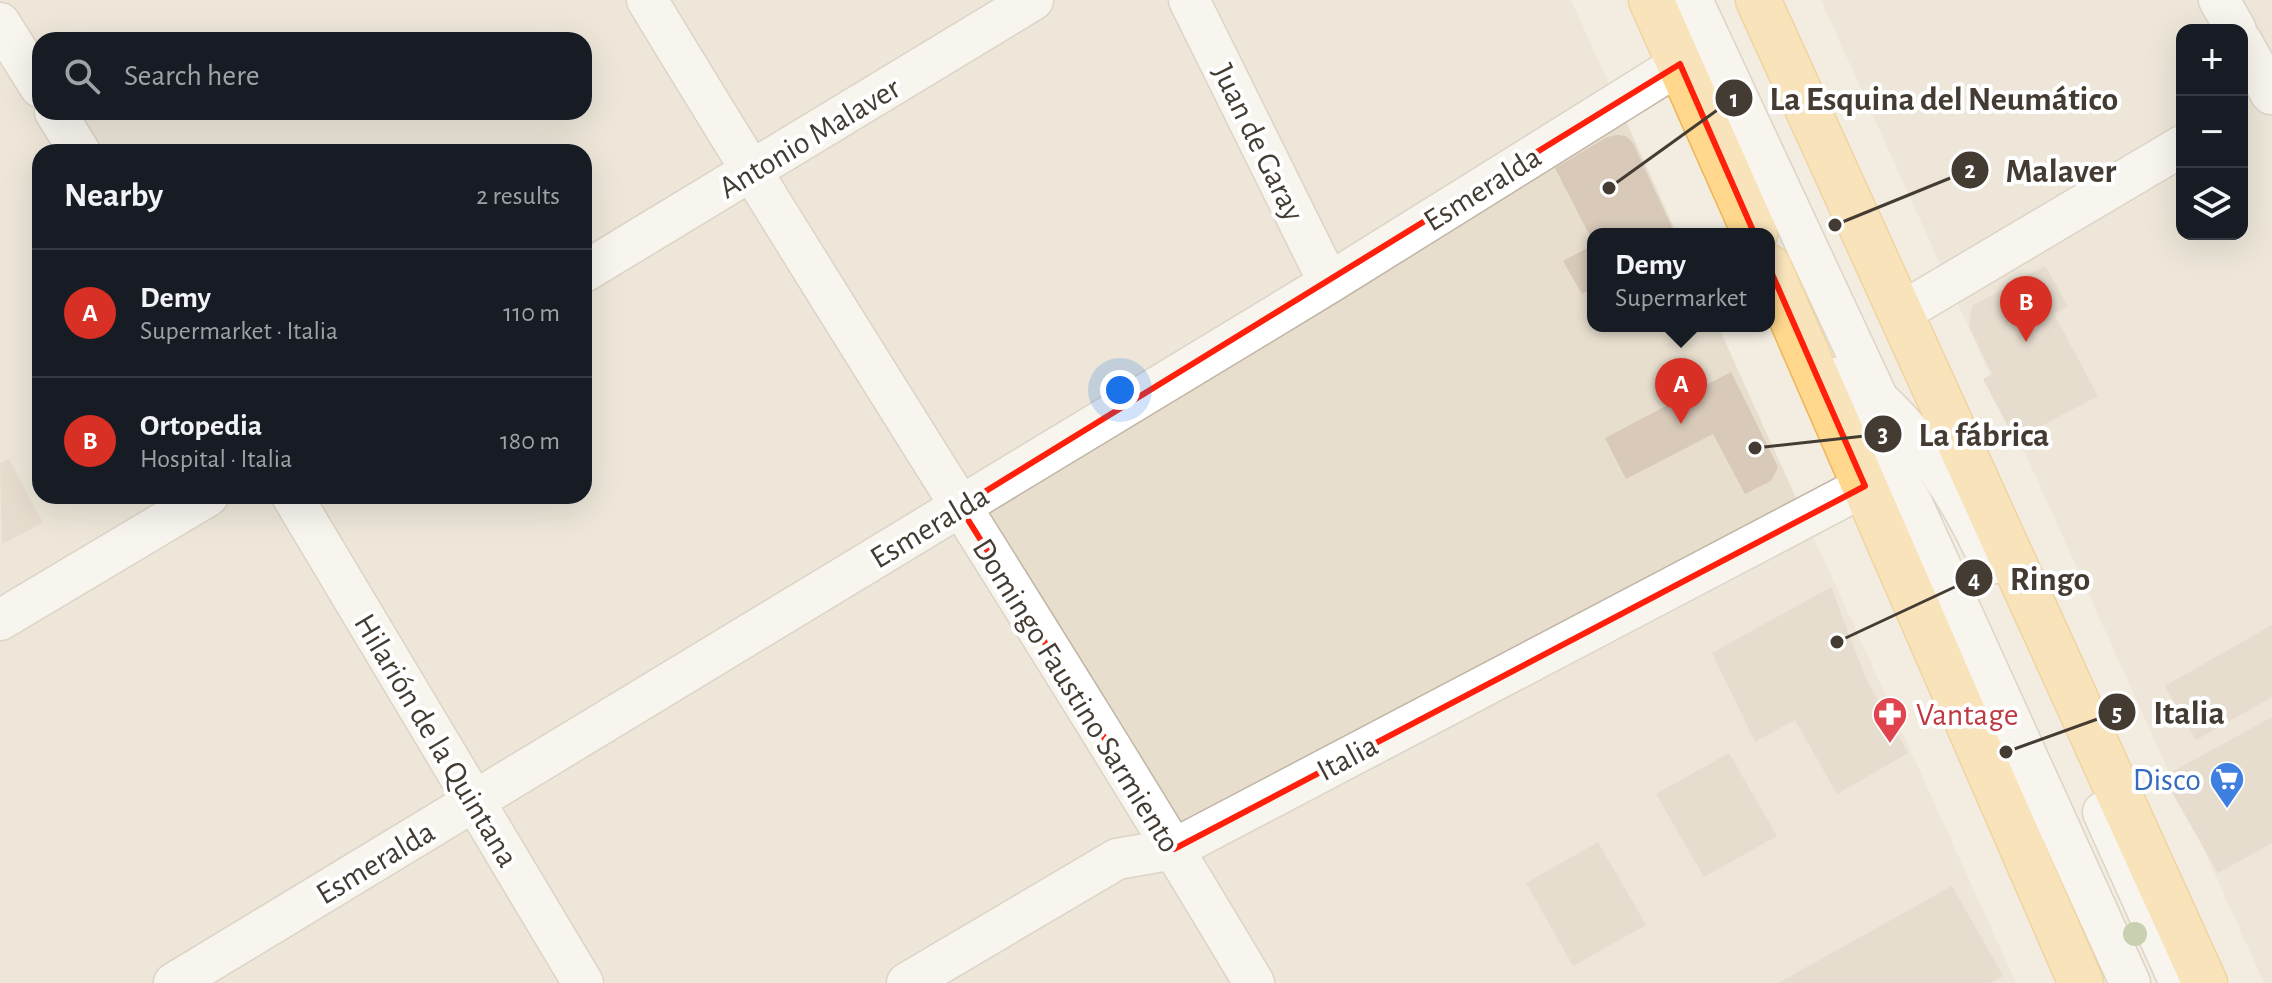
<!DOCTYPE html>
<html lang="en">
<head>
<meta charset="utf-8">
<style>
	:root { --surface:#171b24; --page:#20242c; --text:#f1f3f6; --muted:#9ea1a6; --line:#363941; --accent:#d93025 }
	body { margin:0; font-family:"Alegreya Sans",sans-serif; background:var(--page); color:var(--text) }
	.controls { position:absolute; right:24px; top:24px; display:grid; overflow:hidden; border-radius:16px; box-shadow:0 8px 32px #0002 }
	.controls button { width:72px; height:72px; display:grid; place-items:center; padding:0; border:0; border-bottom:2px solid var(--line); background:var(--surface); color:var(--text); font:40px sans-serif }
	.you { position:absolute; left:1120px; top:390px; width:28px; height:28px; margin:-20px; border:6px solid #fff; border-radius:50%; background:#1a73e8; box-shadow:0 0 0 12px #1a73e833 }
	.badge { display:grid; place-items:center; width:52px; height:52px; border-radius:50%; background:var(--accent); color:#fff; font-size:26px; font-weight:700 }
	.pin { position:absolute; translate:-50% -66px; filter:drop-shadow(0 2px 4px #0008) }
	.pin::after { content:''; position:absolute; top:42px; width:28px; height:24px; background:inherit; clip-path:polygon(0 0,100% 0,50% 100%) }
	.popup { position:absolute; left:1587px; top:228px; width:188px; height:104px; box-sizing:border-box; display:grid; place-content:center; border-radius:16px; background:var(--surface); filter:drop-shadow(0 2px 6px #0005); font-size:26px; white-space:nowrap; color:var(--muted) }
	.popup b { font-size:30px; color:var(--text) }
	.popup::after { content:''; position:absolute; left:50%; top:100%; margin-left:-16px; border:16px solid transparent; border-top-color:var(--surface) }
	.list { margin:0; padding:0; list-style:none }
	h2 { display:flex; justify-content:space-between; align-items:center; height:104px; margin:0; padding:0 32px; font-size:34px }
	h2 small { font-size:26px; font-weight:400; color:var(--muted) }
	.list li { display:grid; grid-template-columns:52px 1fr auto; gap:24px; align-items:center; box-sizing:border-box; height:128px; padding:0 32px; border-top:2px solid var(--line) }
	.list b { display:block; font-size:30px; white-space:nowrap }
	.list p { margin:0; font-size:26px; white-space:nowrap; color:var(--muted) }
	.list em { font-size:26px; font-style:normal; color:var(--muted) }
	.icon { flex:none; width:44px; height:44px; fill:none; stroke:currentColor; stroke-width:2; stroke-linecap:round; stroke-linejoin:round }
	.map { position:relative; flex:none; width:2272px; height:983px; overflow:hidden }
	.search { position:absolute; background:var(--surface); box-shadow:0 8px 32px #0002; left:32px; top:32px; width:560px; height:88px; display:flex; align-items:center; gap:20px; box-sizing:border-box; padding:0 28px; border-radius:24px; color:var(--muted); font-size:30px }
	.panel { position:absolute; background:var(--surface); box-shadow:0 8px 32px #0002; left:32px; top:144px; width:560px; height:360px; border-radius:24px }
	.map>svg:first-child { display:block }
	.residential { fill:#e7dece; fill-rule:evenodd }
	.building { fill:#d8c9b9 }
	.lines { fill:none; stroke-linecap:round; stroke-linejoin:round }
	.minor-casing { stroke:#c1b6a6; stroke-width:43 }
	.major-casing { stroke:#eeb554; stroke-width:47 }
	.minor { stroke:#fff; stroke-width:40 }
	.major { stroke:#ffd78d; stroke-width:44 }
	.tree { fill:#94ad77 }
	.marked { fill:none; stroke:#ff200b; stroke-width:6; stroke-linejoin:round }
	.labels { text-anchor:middle; stroke-width:8; stroke-linejoin:round; paint-order:stroke }
	.street-label { font-size:32px; fill:#443b32; stroke:#fff }
	.health-label { font-size:32px; fill:#be3a42; stroke:#fff; text-anchor:start }
	.shop-label { font-size:32px; fill:#366cbe; stroke:#fff; text-anchor:end }
	.leader { fill:none; stroke:#443b32; stroke-width:3 }
	.callout-dot { fill:#443b32; stroke:#fff; stroke-width:3 }
	.mark-label { font-size:24px; text-anchor:middle; font-weight:bold; fill:#fff }
	.callout-label { font-size:34px; text-anchor:middle; font-weight:bold; fill:#443b32; stroke:#fff; stroke-width:8; stroke-linejoin:round; paint-order:stroke }
</style>
</head>
<body>
<div class="map">
<svg width="2272" height="983" viewBox="0 0 2272 983">
	<rect width="100%" height="100%" fill="#f2ece1"/>
	<path class="residential" d="M 0,0 L 1571,0 L 1677,234 L 1593,234 L 1593,326 L 1718,326 L 2016,983 L 0,983 ZM 40,40 L 584,40 L 584,112 L 40,112 ZM 40,152 L 584,152 L 584,496 L 40,496 Z
		M 1821,0 L 2272,0 L 2272,983 L 2264,983 ZM 2182,30 L 2242,30 L 2242,234 L 2182,234 Z"/>
	<path class="building" d="M 1617,135 L 1626,136 L 1633,143 L 1675,234 L 1593,234 L 1593,242 L 1555,168 L 1607,137 Z
		M 1593,245 L 1593,288 L 1582,294 L 1563,261 Z
		M 2045,266 L 2068,306 L 2054,314 L 2098,396 L 2015,440 L 1983,379 L 1992,374 L 1969,326 L 1972,306 Z
		M 1731,372 L 1778,467 L 1771,481 L 1745,494 L 1713,434 L 1626,479 L 1605,438 Z
		M 9,459 L 43,523 L 2,544 L 0,463 Z
		M 1831,587 L 1866,679 L 1908,753 L 1837,794 L 1795,720 L 1755,742 L 1712,653 Z
		M 2272,625 L 2272,697 L 2196,740 L 2165,686 Z
		M 2272,717 L 2272,843 L 2218,873 L 2163,777 Z
		M 1729,753 L 1777,836 L 1704,877 L 1656,794 Z
		M 1598,842 L 1646,925 L 1573,966 L 1526,883 Z
		M 1952,886 L 2003,976 L 1991,983 L 1778,983 Z"/>
	<g class="lines">
		<g class="minor-casing">
			<path id="minor" d="M 647,0 C 846,330 1057,652 1254,983
				M 1189,0 L 1329,283
				M 1692,0 L 1878,399 C 1927,445 1964,503 1991,564
				M 2219,0 L 2236,30
				M 0,23 L 40,87
				M 2242,42 L 2271,94
				M 55,112 L 80,152
				M 584,272 L 1033,0
				M 1902,312 L 2182,146
				M 1840,377 L 1872,441 L 1911,501 L 2130,983
				M 292,496 L 583,983
				M 0,620 L 208,496
				M 2103,812 L 2180,983
				M 174,983 L 1329,283 L 1680,64 L 1695,92
				M 907,983 L 1117,859 L 1174,849 L 1958,437"/>
		</g>
		<g class="major-casing">
			<path id="major" d="M 1651,0 L 1755,234
				M 1758,0 L 2205,983
				M 1769,267 L 2081,983"/>
		</g>
		<use href="#minor" class="minor"/>
		<use href="#major" class="major"/>
	</g>
	<circle class="tree" cx="2135" cy="934" r="12"/>
	<path d="M0 0H2272V983H0ZM 1680,64 L 1865,486 L 1174,849 L 960,507 Z" fill="#f2ece1" fill-opacity=".55" fill-rule="evenodd"/>
	<path class="marked" d="M 1680,64 L 1865,486 L 1174,849 L 960,507 Z"/>
	<defs>
		<g id="pharmacy-pin" transform="scale(1.8)"><path d="M0 17L-7.5 6A9.5 9.5 0 1 1 7.5 6Z" fill="#e0444e" stroke="#fff"/><path d="M-2-6h4v4h4v4h-4v4h-4v-4h-4v-4h4Z" fill="#fff"/></g>
		<g id="supermarket-pin" transform="scale(1.8)"><path d="M0 17L-7.5 6A9.5 9.5 0 1 1 7.5 6Z" fill="#3f7fe0" stroke="#fff"/><path d="M-6-5.5h2.5l.6 2H6L4.5 2H-2.5L-4.4-4H-6ZM-1.5 3.2a1.3 1.3 0 1 0 .1 0ZM3 3.2a1.3 1.3 0 1 0 .1 0Z" fill="#fff"/></g>
	</defs>
	<g fill-rule="evenodd">
		<use href="#pharmacy-pin" x="1890" y="714"/>
		<use href="#supermarket-pin" x="2227" y="779"/>
	</g>
	<g class="labels">
		<g class="street-label">
			<text transform="translate(809 137) rotate(-31)" y="11">Antonio Malaver</text>
			<text transform="translate(1259 142) rotate(64)" y="11">Juan de Garay</text>
			<text transform="translate(1482 188) rotate(-32)" y="11">Esmeralda</text>
			<text transform="translate(929 526) rotate(-31)" y="11">Esmeralda</text>
			<text transform="translate(1077 695) rotate(58)" y="11">Domingo Faustino Sarmiento</text>
			<text transform="translate(437 740) rotate(59)" y="11">Hilarión de la Quintana</text>
			<text transform="translate(1347 757) rotate(-28)" y="11">Italia</text>
			<text transform="translate(375 862) rotate(-31)" y="11">Esmeralda</text>
		</g>
		<g class="health-label">
			<text x="1916" y="725">Vantage</text>
		</g>
		<g class="shop-label">
			<text x="2201" y="790">Disco</text>
		</g>
	</g>
	<path class="leader" d="M1609 188L1734 98M1835 225L1970 170M1755 448L1883 434M1837 642L1974 578M2006 752L2117 712"/>
	<g class="callout-dot">
		<circle cx="1609" cy="188" r="8"/>
		<circle cx="1835" cy="225" r="8"/>
		<circle cx="1755" cy="448" r="8"/>
		<circle cx="1837" cy="642" r="8"/>
		<circle cx="2006" cy="752" r="8"/>
		<circle cx="1734" cy="98" r="20"/>
		<circle cx="1970" cy="170" r="20"/>
		<circle cx="1883" cy="434" r="20"/>
		<circle cx="1974" cy="578" r="20"/>
		<circle cx="2117" cy="712" r="20"/>
	</g>
	<g class="mark-label">
		<text x="1734" y="107">1</text>
		<text x="1970" y="178">2</text>
		<text x="1883" y="442">3</text>
		<text x="1974" y="587">4</text>
		<text x="2117" y="721">5</text>
	</g>
	<g class="callout-label">
		<text x="1944" y="110">La Esquina del Neumático</text>
		<text x="2061" y="182">Malaver</text>
		<text x="1984" y="446">La fábrica</text>
		<text x="2050" y="590">Ringo</text>
		<text x="2189" y="724">Italia</text>
	</g>
</svg>
<div class="controls">
<button>+</button>
<button>−</button>
<button><svg class="icon" aria-label="layers" viewBox="0 0 24 24"><path d="M12 4l9 5-9 5-9-5zM3 14l9 5 9-5"/></svg></button>
</div>
<div class="you"></div>
<div class="pin badge" style="left:1681px;top:424px">A</div>
<div class="popup"><b>Demy</b>Supermarket</div>
<div class="pin badge" style="left:2026px;top:342px">B</div>
<div class="search"><svg class="icon" aria-label="search" viewBox="0 0 24 24"><circle cx="10" cy="10" r="6"/><path d="M15 15l6 6"/></svg>Search here</div>
<section class="panel">
<h2>Nearby<small>2 results</small></h2>
<ul class="list">
<li><span class="badge">A</span><div><b>Demy</b><p>Supermarket · Italia</p></div><em>110 m</em></li>
<li><span class="badge">B</span><div><b>Ortopedia</b><p>Hospital · Italia</p></div><em>180 m</em></li>
</ul>
</section>
</div>
</body>
</html>
